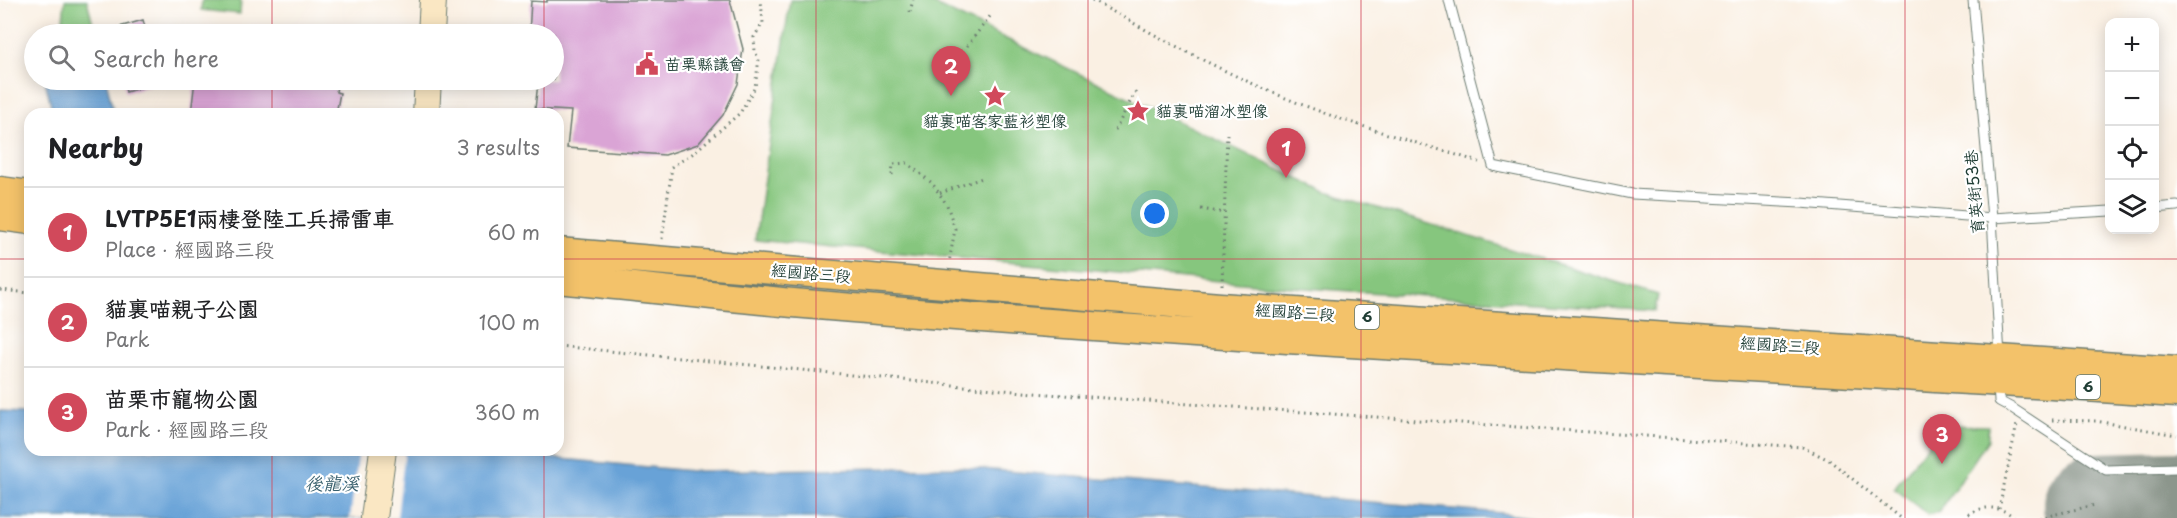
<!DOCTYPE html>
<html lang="en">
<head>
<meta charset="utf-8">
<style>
	:root { --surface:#fff; --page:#f2f2f2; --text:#202124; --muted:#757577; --line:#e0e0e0; --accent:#d1495b }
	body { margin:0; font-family:"Playpen Sans","LXGW WenKai TC",sans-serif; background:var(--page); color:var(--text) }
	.controls { position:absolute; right:18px; top:18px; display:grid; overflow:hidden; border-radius:12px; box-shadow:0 3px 15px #0003 }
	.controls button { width:54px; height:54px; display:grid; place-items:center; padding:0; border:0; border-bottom:2px solid var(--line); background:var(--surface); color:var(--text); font:30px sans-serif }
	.you { position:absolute; left:1155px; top:214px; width:21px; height:21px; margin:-15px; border:4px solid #fff; border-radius:50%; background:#1a73e8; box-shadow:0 0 0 9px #1a73e833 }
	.badge { display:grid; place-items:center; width:39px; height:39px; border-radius:50%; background:var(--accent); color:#fff; font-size:20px; font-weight:700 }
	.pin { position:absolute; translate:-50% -50px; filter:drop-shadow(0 2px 3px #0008) }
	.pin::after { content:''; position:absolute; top:32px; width:21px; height:18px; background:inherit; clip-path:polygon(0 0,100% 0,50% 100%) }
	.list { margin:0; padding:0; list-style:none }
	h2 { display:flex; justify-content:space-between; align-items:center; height:78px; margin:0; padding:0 24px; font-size:26px }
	h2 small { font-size:20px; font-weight:400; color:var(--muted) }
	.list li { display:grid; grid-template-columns:39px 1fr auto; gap:18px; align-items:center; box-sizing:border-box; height:90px; padding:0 24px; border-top:2px solid var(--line) }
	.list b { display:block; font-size:22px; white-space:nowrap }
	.list p { margin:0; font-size:20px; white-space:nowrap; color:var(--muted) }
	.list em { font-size:20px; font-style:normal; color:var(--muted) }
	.icon { flex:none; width:33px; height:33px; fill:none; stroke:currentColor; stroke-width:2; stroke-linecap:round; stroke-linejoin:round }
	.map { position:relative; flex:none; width:2177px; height:518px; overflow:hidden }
	.search { position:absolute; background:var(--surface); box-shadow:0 3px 15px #0003; left:24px; top:24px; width:540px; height:66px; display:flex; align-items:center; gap:15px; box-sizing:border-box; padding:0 21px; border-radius:33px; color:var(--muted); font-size:22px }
	.panel { position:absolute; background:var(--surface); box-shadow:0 3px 15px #0003; left:24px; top:108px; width:540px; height:348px; border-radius:18px }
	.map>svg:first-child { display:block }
	.green { fill:#86c67e; stroke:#528259; stroke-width:1.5 }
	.water { fill:#68a2d7; stroke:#447086; stroke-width:1.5 }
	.pier { fill:#faf0e3 }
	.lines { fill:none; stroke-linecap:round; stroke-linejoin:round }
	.runway { stroke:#8c968c; stroke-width:104 }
	.building { fill:#daa4d5 }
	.lane-casing { stroke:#6c7c71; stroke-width:11 }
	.secondary-casing { stroke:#6c7c71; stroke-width:28 }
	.primary-casing { stroke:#6c7c71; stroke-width:31 }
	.path { stroke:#6c7c71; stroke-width:3; stroke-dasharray:1.5 4.5; stroke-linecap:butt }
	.lane { stroke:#fff; stroke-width:9 }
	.secondary { stroke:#fae7c3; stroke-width:26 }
	.primary { stroke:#f3c26a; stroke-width:28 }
	.grid { fill:none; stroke:#d1495b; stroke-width:1.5; stroke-opacity:0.55 }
	.labels { text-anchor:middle; stroke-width:4.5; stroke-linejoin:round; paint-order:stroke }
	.shield { fill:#fff; stroke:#627771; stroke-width:1.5 }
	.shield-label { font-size:15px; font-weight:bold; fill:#1f3d34 }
	.poi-label { font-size:16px; fill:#1f3d34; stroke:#fff; text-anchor:start }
	.street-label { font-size:16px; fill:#1f3d34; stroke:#fff }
	.water-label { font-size:18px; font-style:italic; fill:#39606d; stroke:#fff }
</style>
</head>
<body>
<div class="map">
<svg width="2177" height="518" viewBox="0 0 2177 518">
	<rect width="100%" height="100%" fill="#fff"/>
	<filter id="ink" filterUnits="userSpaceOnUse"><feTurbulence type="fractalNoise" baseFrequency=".0167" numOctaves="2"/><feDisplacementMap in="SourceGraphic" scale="12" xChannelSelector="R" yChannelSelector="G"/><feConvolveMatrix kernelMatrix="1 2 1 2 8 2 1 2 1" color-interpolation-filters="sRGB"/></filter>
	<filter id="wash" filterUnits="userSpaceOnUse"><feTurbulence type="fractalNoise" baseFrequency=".008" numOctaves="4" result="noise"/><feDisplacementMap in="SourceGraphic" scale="24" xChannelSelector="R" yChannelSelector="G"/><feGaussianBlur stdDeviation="1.35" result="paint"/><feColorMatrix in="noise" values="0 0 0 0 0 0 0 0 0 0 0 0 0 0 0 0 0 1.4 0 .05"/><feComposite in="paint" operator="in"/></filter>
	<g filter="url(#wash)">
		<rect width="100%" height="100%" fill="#faf0e3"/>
		<path class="green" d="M 65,0 L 87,0 L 93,24 L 62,30 Z
			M 202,0 L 241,0 L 240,14 L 201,10 Z
			M 790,0 L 925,0 L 1326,192 L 1658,295 L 1655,311 L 1275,286 L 755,240 Z
			M 1943,425 L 1988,426 L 1988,440 L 1939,512 L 1928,515 L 1894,488 Z"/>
		<path class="water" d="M 45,80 L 106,80 L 114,114 L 53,114 Z
			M 0,411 L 30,412 L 30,450 L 463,450 L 692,471 L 959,467 L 1501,513 L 1534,518 L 0,518 Z"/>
		<path class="pier" d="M 359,450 L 405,450 L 397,518 L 350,518 Z"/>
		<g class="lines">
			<path class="runway" d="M 2095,505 L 2177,503"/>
		</g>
		<g id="blocks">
			<path class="building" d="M 547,0 L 730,0 L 743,49 L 738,84 L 723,115 L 698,144 L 665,155 L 567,148 L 571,111 L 535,109 L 538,83 L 524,81 L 554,80 L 554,34 L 529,34 L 531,1 L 547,2 Z
				M 143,20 L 147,34 L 110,34 L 109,30 Z
				M 123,80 L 159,80 L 160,82 L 126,92 Z
				M 195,80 L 338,80 L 336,92 L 340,93 L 336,114 L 191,114 Z"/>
		</g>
	</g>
	<g filter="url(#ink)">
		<use href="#blocks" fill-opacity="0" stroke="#6c7c71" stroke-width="1.5"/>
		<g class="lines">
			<g class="lane-casing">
				<path id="lane" d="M 1449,0 L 1493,166 L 1632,194 L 1801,203 L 1992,218 L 2110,211
					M 1973,0 L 1992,218 L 2000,357
					M 2154,208 L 2177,206
					M 1998,385 L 1999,401 L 2012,408 L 2106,470 L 2177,468"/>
			</g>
			<g class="secondary-casing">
				<path id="secondary" d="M 431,34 L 433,0
					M 426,114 L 428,80
					M 374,518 L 383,450"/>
			</g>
			<g class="primary-casing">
				<path id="primary" d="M 0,191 L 30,195
					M 0,216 L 30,220
					M 558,252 L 1220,307 L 2177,371
					M 558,279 C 636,287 715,296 793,303 C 1254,342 1716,363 2177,393"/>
			</g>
			<path class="path" d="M 1092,0 C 1168,43 1244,84 1327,114 C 1377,132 1429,146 1479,162
				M 910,12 L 913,0
				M 967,46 L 991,15
				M 1115,130 L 1136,91
				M 892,175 L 893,164 L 907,163 L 932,183 L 947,205 L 955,229 L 949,263
				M 940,193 L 982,178
				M 1201,209 L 1224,213
				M 662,239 L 672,167 L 692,154 L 740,113 L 755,87 L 759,59 L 755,52 L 754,37 L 763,23 L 761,0
				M 1222,285 L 1227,134
				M 0,290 L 30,293
				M 558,346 L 1034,393 L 1802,447 L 1829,460 L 1901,518
				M 2052,420 L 2096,421 L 2177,435
				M 1999,509 L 2017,424
				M 1964,518 C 1979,505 1999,504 2015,518
				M 2039,518 L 2095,505"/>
			<use href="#lane" class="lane"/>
			<use href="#secondary" class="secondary"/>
			<use href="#primary" class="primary"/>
		</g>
	</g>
	<path class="grid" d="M 272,0 L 272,34M 544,0 L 544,34M 816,0 L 816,518M 1088,0 L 1088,518M 1361,0 L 1361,518M 1633,0 L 1633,518M 1905,0 L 1905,518M 272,80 L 272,114M 544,80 L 544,114M 0,259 L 30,259M 558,259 L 2177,259M 272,450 L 272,518M 544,450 L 544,518"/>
	<defs>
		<g id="civic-bare" transform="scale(1.8)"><path d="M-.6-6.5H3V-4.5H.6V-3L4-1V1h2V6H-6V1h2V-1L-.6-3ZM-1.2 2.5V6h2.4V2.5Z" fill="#d1495b" stroke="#fff" stroke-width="2.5" paint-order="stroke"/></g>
		<g id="sight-bare" transform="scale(1.8)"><path d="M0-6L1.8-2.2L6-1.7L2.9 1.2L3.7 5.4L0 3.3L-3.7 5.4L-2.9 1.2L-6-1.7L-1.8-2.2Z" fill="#d1495b" stroke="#fff" stroke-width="2.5" paint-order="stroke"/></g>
	</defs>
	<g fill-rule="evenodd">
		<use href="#civic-bare" x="647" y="64"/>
		<use href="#sight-bare" x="995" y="96"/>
		<use href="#sight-bare" x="1138" y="111"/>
	</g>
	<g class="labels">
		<g class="shield">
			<rect x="1355" y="305" width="24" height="24" rx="4.5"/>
			<rect x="2076" y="375" width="24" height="24" rx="4.5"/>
		</g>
		<g class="shield-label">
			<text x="1367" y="322">6</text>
			<text x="2088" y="392">6</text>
		</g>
		<g class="poi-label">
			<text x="665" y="70">苗栗縣議會</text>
			<text x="1156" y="117">貓裏喵溜冰塑像</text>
			<text x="995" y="127" text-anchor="middle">貓裏喵客家藍衫塑像</text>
		</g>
		<g class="street-label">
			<text transform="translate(1974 192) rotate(-95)" y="6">育英街53巷</text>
			<text transform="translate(811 273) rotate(5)" y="6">經國路三段</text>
			<text transform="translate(1295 312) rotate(4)" y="6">經國路三段</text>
			<text transform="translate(1780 345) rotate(4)" y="6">經國路三段</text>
		</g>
		<g class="water-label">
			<text x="332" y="490">後龍溪</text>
		</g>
	</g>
</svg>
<div class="controls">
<button>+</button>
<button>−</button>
<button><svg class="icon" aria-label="locate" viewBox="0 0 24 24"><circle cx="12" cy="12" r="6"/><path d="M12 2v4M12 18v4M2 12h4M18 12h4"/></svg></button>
<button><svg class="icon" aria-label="layers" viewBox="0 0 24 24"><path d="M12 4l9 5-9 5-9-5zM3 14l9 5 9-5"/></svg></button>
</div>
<div class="you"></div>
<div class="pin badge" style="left:1286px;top:178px">1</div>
<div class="pin badge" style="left:951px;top:96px">2</div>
<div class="pin badge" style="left:1942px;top:464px">3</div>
<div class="search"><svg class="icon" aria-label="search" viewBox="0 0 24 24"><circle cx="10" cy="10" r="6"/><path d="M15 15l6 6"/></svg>Search here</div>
<section class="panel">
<h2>Nearby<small>3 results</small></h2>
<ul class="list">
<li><span class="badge">1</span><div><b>LVTP5E1兩棲登陸工兵掃雷車</b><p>Place · 經國路三段</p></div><em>60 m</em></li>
<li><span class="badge">2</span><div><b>貓裏喵親子公園</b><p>Park</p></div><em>100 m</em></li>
<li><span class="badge">3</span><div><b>苗栗市寵物公園</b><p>Park · 經國路三段</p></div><em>360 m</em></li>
</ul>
</section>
</div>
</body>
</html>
